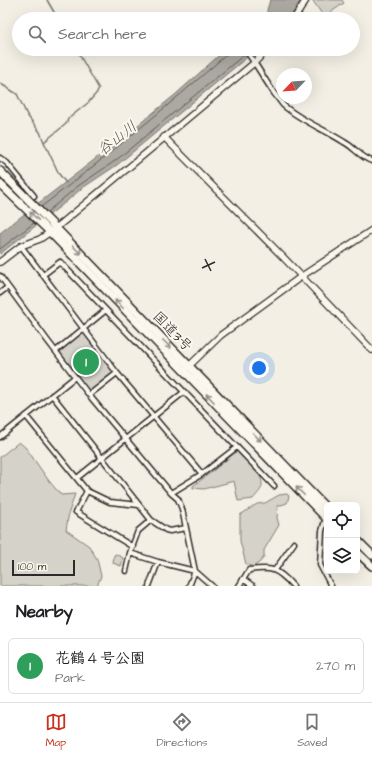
<!DOCTYPE html>
<html lang="en">
<head>
<meta charset="utf-8">
<style>
	:root { --surface:#fff; --page:#f2f2f2; --text:#202124; --muted:#757577; --line:#e0e0e0; --accent:#c8321e }
	body { margin:0; font-family:"Architects Daughter","Klee One",sans-serif; background:var(--page); color:var(--text) }
	.controls { position:absolute; right:12px; bottom:12px; display:grid; overflow:hidden; border-radius:6px; box-shadow:0 4px 16px #0002 }
	.controls button { width:36px; height:36px; display:grid; place-items:center; padding:0; border:0; border-bottom:1px solid var(--line); background:var(--surface); color:var(--text); font:20px sans-serif }
	.compass { position:absolute; left:276px; top:68px; width:36px; height:36px; border-radius:50%; background:var(--surface); box-shadow:0 4px 16px #0002; rotate:245deg }
	.scale { position:absolute; left:12px; bottom:10px; width:63px; box-sizing:border-box; padding-left:4px; border:2px solid #2b2b2b; border-top:0; font-size:11px; line-height:14px; white-space:nowrap; color:#2b2b2b; -webkit-text-stroke:3px #fbf7ec; paint-order:stroke }
	.you { position:absolute; left:259px; top:368px; width:14px; height:14px; margin:-10px; border:3px solid #fff; border-radius:50%; background:#1a73e8; box-shadow:0 0 0 6px #1a73e833 }
	.badge { display:grid; place-items:center; width:26px; height:26px; border-radius:50%; background:var(--accent); color:#fff; font-size:13px; font-weight:700 }
	.pin { position:absolute; translate:-50% -50%; border:2px solid #fff; box-shadow:0 1px 4px #0006 }
	.list { margin:0; padding:0; list-style:none }
	h2 { display:flex; justify-content:space-between; align-items:center; height:52px; margin:0; padding:0 16px; font-size:17px }
	h2 small { font-size:13px; font-weight:400; color:var(--muted) }
	.list li { display:grid; grid-template-columns:26px 1fr auto; gap:12px; align-items:center; box-sizing:border-box; height:56px; margin:0 8px 8px; padding:0 8px; border:1px solid var(--line); border-radius:6px }
	.list b { display:block; font-size:15px; white-space:nowrap }
	.list p { margin:0; font-size:13px; white-space:nowrap; color:var(--muted) }
	.list em { font-size:13px; font-style:normal; color:var(--muted) }
	.icon { flex:none; width:22px; height:22px; fill:none; stroke:currentColor; stroke-width:2; stroke-linecap:round; stroke-linejoin:round }
	.map { position:relative; flex:none; width:372px; height:586px; overflow:hidden }
	.search { position:absolute; background:var(--surface); box-shadow:0 4px 16px #0002; left:12px; right:12px; top:12px; height:44px; display:flex; align-items:center; gap:10px; box-sizing:border-box; padding:0 14px; border-radius:22px; color:var(--muted); font-size:15px }
	.sheet { height:116px; background:var(--surface) }
	nav { display:flex; justify-content:space-around; align-items:center; box-sizing:border-box; height:56px; border-top:1px solid var(--line); background:var(--surface); font-size:11px; color:var(--muted) }
	nav a { display:grid; justify-items:center; gap:2px }
	nav .on { color:var(--accent) }
	.map>svg:first-child { display:block }
	.green { fill:#d5d2c9; stroke:#807e7a }
	.water { fill:#aca9a2; stroke:#787772 }
	.lines { fill:none; stroke-linecap:round; stroke-linejoin:round }
	.shore { stroke:#5f5d5b; stroke-width:1 }
	.stream { stroke:#787772; stroke-width:1.5 }
	.street-casing { stroke:#2b2b2b; stroke-width:7 }
	.secondary-casing { stroke:#2b2b2b; stroke-width:8 }
	.highway-casing { stroke:#2b2b2b; stroke-width:10 }
	.street { stroke:#fbf7ec; stroke-width:4 }
	.secondary { stroke:#fbf7ec; stroke-width:5.5 }
	.highway { stroke:#fbf7ec; stroke-width:7 }
	.oneway { stroke:#93918c }
	.ticks { fill:none; stroke:#2b2b2b; stroke-width:1.5 }
	.labels { text-anchor:middle; stroke-width:4; stroke-linejoin:round; paint-order:stroke }
	.street-label { font-size:14px; fill:#2b2b2b; stroke:#fbf7ec }
	.water-label { font-size:15px; font-style:italic; fill:#585755; stroke:#fbf7ec }
</style>
</head>
<body>
<div class="map">
<svg width="372" height="586" viewBox="0 0 372 586">
	<rect width="100%" height="100%" fill="#f3efe4"/>
	<filter id="ink" filterUnits="userSpaceOnUse"><feTurbulence type="fractalNoise" baseFrequency=".025" numOctaves="2"/><feDisplacementMap in="SourceGraphic" scale="8" xChannelSelector="R" yChannelSelector="G"/><feConvolveMatrix kernelMatrix="1 2 1 2 8 2 1 2 1" color-interpolation-filters="sRGB"/></filter>
	<g filter="url(#ink)">
		<path class="green" d="M 313,0 L 342,0 L 344,3 L 324,17 L 313,1 Z
			M 81,332 L 84,332 L 113,372 L 113,374 L 91,391 L 89,391 L 59,352 L 59,350 Z
			M 19,442 L 26,448 L 49,481 L 61,495 L 75,494 L 69,512 L 66,530 L 89,546 L 97,559 L 101,576 L 97,586 L 0,586 L 0,457 Z
			M 237,451 C 245,459 263,473 262,485 C 262,490 256,495 253,499 L 238,501 L 234,481 L 204,489 L 193,488 L 193,486 L 214,470 Z
			M 287,494 L 289,496 L 287,503 L 278,506 L 277,518 L 279,525 L 264,550 L 264,557 L 260,562 L 253,567 L 246,564 L 240,541 L 240,515 L 257,504 L 265,503 L 279,495 Z
			M 116,554 L 123,558 L 121,566 L 113,563 L 114,555 Z"/>
		<path class="water" d="M 270,0 L 301,0 L 289,19 L 261,19 L 267,14 L 267,10 Z
			M 226,49 L 257,49 L 117,165 L 81,189 L 67,201 L 0,254 L 0,233 L 121,139 L 176,94 Z"/>
		<g class="lines">
			<path class="shore" d="M 41,207 C 105,158 167,107 227,54 L 228,49
				M 47,212 L 78,186 L 115,161 L 245,54
				M 0,249 L 34,223"/>
			<path class="stream" d="M 47,0 L 58,19
				M 0,83 L 1,84 L 17,94 L 27,115 L 40,132 L 44,142
				M 66,183 L 59,174 L 44,142 L 66,124 L 68,119 L 89,102 C 92,97 97,94 99,89 L 76,49"/>
			<g class="street-casing">
				<path id="street" d="M 245,49 C 255,63 264,78 274,93 C 277,97 280,101 283,105 C 301,121 324,129 344,142 C 354,147 361,158 372,161
					M 0,158 L 7,163 L 34,196
					M 21,246 L 117,373 L 202,474
					M 43,275 L 60,262 L 274,486
					M 0,276 L 47,340 L 89,395 L 171,493 L 178,499 L 182,509 L 195,571 L 212,586
					M 0,293 L 8,287
					M 56,351 L 106,310
					M 52,395 L 151,520 L 166,530 L 170,531 L 186,528
					M 89,395 L 117,373
					M 26,416 L 87,491 L 110,502 L 139,505
					M 0,437 L 75,377
					M 77,478 L 184,392
					M 87,491 L 76,512 L 133,547
					M 171,493 L 202,474 L 237,447
					M 326,517 L 322,531 L 320,565 L 331,586
					M 130,553 L 158,562 L 195,571 L 189,586
					M 275,570 L 294,543
					M 126,571 L 130,553 L 138,531 L 151,520
					M 243,579 L 253,586
					M 149,586 L 158,562
					M 239,586 L 249,570 C 272,567 277,568 293,586"/>
			</g>
			<g class="secondary-casing">
				<path id="secondary" d="M 294,19 L 306,0
					M 164,137 L 283,257 L 372,350
					M 0,262 L 21,246 L 40,239 L 56,228 L 254,63 L 268,49
					M 189,366 L 221,335 L 302,276 L 372,230"/>
			</g>
			<g class="highway-casing">
				<path id="highway" d="M 0,171 L 56,228 L 327,509
					M 0,184 L 50,232 L 327,519
					M 357,540 L 372,555
					M 357,552 L 372,566"/>
			</g>
			<use href="#street" class="street"/>
			<use href="#secondary" class="secondary"/>
			<use href="#highway" class="highway"/>
		</g>
		<defs><path id="oneway-shaft" d="M-6 0H5M1.5-3L5.5 0L1.5 3" fill="none" stroke-width="1.6" stroke-linecap="round" stroke-linejoin="round"/></defs>
		<g class="oneway">
			<use href="#oneway-shaft" transform="translate(34 216) rotate(-136)"/>
			<use href="#oneway-shaft" transform="translate(77 250) rotate(46)"/>
			<use href="#oneway-shaft" transform="translate(119 304) rotate(-134)"/>
			<use href="#oneway-shaft" transform="translate(167 344) rotate(46)"/>
			<use href="#oneway-shaft" transform="translate(210 398) rotate(-134)"/>
			<use href="#oneway-shaft" transform="translate(257 437) rotate(46)"/>
			<use href="#oneway-shaft" transform="translate(300 491) rotate(-134)"/>
		</g>
	</g>
	<path class="ticks" d="M 205,259 L 211,271M 202,268 L 215,262"/>
	<g class="labels">
		<g class="street-label">
			<text transform="translate(173 331) rotate(46)" y="5">国道3号</text>
		</g>
		<g class="water-label">
			<text transform="translate(117 138) rotate(-38)" y="5">谷山川</text>
		</g>
	</g>
</svg>
<div class="controls">
<button><svg class="icon" aria-label="locate" viewBox="0 0 24 24"><circle cx="12" cy="12" r="6"/><path d="M12 2v4M12 18v4M2 12h4M18 12h4"/></svg></button>
<button><svg class="icon" aria-label="layers" viewBox="0 0 24 24"><path d="M12 4l9 5-9 5-9-5zM3 14l9 5 9-5"/></svg></button>
</div>
<svg class="compass" viewBox="-18 -18 36 36"><path d="M0-13l5 13h-10z" fill="#e53935"/><path d="M0 13l5-13h-10z" fill="#757577"/></svg>
<div class="scale">100 m</div>
<div class="you"></div>
<div class="pin badge" style="left:86px;top:362px;background:#2e9e5b">1</div>
<div class="search"><svg class="icon" aria-label="search" viewBox="0 0 24 24"><circle cx="10" cy="10" r="6"/><path d="M15 15l6 6"/></svg>Search here</div>
</div>
<section class="sheet">
<h2>Nearby<small></small></h2>
<ul class="list">
<li><span class="badge" style="background:#2e9e5b">1</span><div><b>花鶴４号公園</b><p>Park</p></div><em>270 m</em></li>
</ul>
</section>
<nav>
<a class="on"><svg class="icon" aria-label="map" viewBox="0 0 24 24"><path d="M3 6l6-2 6 2 6-2v14l-6 2-6-2-6 2zM9 4v14M15 6v14"/></svg>Map</a>
<a><svg class="icon" aria-label="directions" viewBox="0 0 24 24"><path d="M12 3l9 9-9 9-9-9zM9 14v-3h6M13 9l2 2-2 2"/></svg>Directions</a>
<a><svg class="icon" aria-label="saved" viewBox="0 0 24 24"><path d="M7 4h10v16l-5-4-5 4z"/></svg>Saved</a>
</nav>
</body>
</html>
